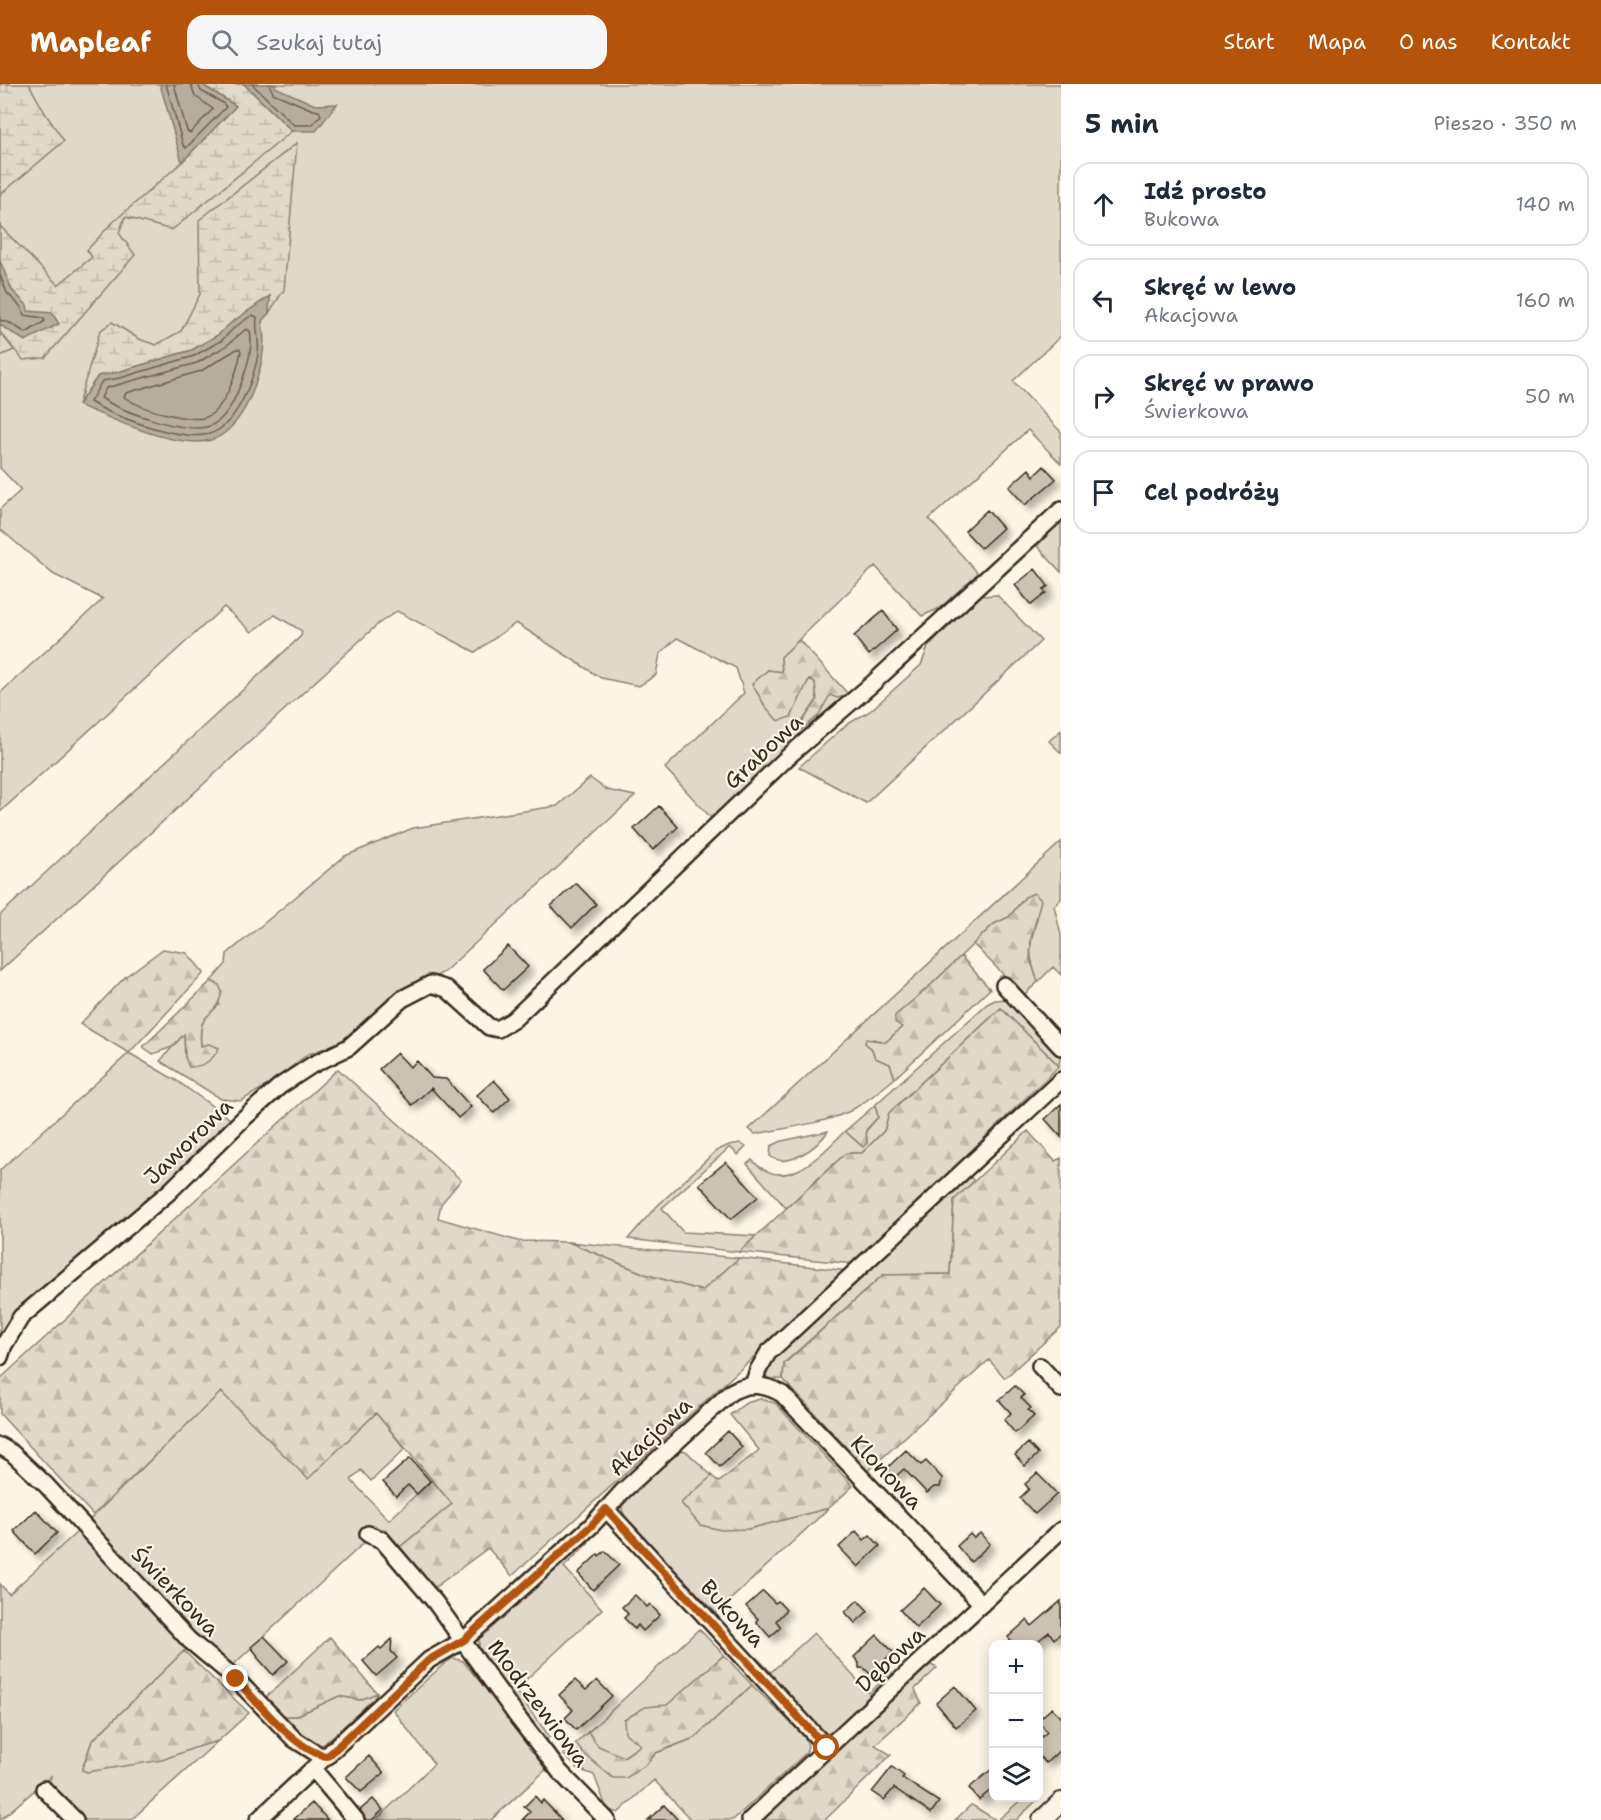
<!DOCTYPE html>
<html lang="pl">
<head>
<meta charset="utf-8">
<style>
	:root { --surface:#fff; --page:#f6f6f7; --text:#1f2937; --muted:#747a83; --line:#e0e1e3; --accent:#b45309 }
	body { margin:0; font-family:"Shantell Sans",sans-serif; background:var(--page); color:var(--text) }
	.controls { position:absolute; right:18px; bottom:18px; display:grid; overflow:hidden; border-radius:12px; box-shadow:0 3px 15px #0003 }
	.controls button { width:54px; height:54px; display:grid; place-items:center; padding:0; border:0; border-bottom:2px solid var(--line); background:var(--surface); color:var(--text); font:30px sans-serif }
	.stop { position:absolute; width:18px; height:18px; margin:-14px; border:4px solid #b45309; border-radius:50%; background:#fff }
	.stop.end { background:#b45309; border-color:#fff; box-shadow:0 2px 6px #0008 }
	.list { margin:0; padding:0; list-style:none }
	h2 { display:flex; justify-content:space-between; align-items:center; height:78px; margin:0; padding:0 24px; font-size:26px }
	h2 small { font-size:20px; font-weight:400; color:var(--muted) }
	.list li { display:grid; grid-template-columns:39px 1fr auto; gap:18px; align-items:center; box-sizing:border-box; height:84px; margin:0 12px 12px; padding:0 12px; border:2px solid var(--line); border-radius:18px }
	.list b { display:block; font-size:22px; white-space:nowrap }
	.list p { margin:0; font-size:20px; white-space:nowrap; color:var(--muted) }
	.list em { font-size:20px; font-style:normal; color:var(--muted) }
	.icon { flex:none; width:33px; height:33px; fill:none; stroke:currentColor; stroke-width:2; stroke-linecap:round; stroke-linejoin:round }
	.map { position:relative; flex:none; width:1061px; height:1736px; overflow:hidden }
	header { display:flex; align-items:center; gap:36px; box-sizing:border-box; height:84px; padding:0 30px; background:var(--accent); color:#fff }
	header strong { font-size:28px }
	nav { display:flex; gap:33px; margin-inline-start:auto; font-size:21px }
	.search { width:420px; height:54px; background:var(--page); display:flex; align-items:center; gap:15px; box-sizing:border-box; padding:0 21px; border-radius:18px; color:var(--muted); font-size:22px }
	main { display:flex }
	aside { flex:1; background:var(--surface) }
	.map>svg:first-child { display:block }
	.grass { fill:#e0d8c8; stroke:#8e8173; stroke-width:1.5 }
	.forest { fill:url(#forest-firs); stroke:#8e8173; stroke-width:1.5 }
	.wetland { fill:url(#wetland-marsh); stroke:#8e8173; stroke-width:1.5 }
	.water { fill:#b7ad9e; stroke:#85796b; stroke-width:1.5 }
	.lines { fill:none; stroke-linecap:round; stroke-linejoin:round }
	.shore { stroke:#6d5e51; stroke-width:1.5 }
	.building { fill:#ccc2b3; stroke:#3b2a1e; stroke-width:1.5; filter:url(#shadow) }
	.minor-casing { stroke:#3b2a1e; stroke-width:20 }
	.tertiary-casing { stroke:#3b2a1e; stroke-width:22 }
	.minor { stroke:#fcf5e5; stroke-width:15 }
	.tertiary { stroke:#fcf5e5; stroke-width:18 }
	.route { stroke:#b45309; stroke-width:8 }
	.labels { text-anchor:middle; stroke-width:4.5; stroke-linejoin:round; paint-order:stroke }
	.street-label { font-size:22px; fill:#3b2a1e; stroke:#fcf5e5 }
</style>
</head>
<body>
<header>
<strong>Mapleaf</strong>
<div class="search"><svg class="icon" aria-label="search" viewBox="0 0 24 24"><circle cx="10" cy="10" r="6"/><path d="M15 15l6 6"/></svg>Szukaj tutaj</div>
<nav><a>Start</a><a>Mapa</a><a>O nas</a><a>Kontakt</a></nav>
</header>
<main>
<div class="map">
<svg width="1061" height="1736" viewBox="0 0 1061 1736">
	<defs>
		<pattern id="forest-firs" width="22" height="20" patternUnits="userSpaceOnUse" patternTransform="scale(1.5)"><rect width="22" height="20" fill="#e0d8c8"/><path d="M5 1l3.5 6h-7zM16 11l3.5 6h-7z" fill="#c1baab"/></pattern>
		<pattern id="wetland-marsh" width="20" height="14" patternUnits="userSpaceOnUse" patternTransform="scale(1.5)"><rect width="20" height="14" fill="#e0d8c8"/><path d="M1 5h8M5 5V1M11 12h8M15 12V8" fill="none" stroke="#c1baab"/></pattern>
		<filter id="shadow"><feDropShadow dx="5.5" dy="5.5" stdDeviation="3" flood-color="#0004"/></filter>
	</defs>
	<rect width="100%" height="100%" fill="#fcf5e5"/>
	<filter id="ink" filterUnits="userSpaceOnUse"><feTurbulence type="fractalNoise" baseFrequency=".0167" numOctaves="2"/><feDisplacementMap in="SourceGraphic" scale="12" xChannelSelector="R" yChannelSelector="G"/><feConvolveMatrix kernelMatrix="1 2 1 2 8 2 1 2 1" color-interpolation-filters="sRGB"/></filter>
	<g filter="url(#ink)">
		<path class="grass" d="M 0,0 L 1061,0 L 1061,252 L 1013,297 L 1061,348 L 1061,380 L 1028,346 L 929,435 L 978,489 L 940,524 L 922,532 L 875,482 L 781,573 L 782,588 L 768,586 L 753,600 L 765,622 L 791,633 L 809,595 L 815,598 L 817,616 L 797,645 L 830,611 L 849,611 L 786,663 L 713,736 L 665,684 L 744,609 L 736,584 L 677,554 L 660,570 L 656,591 L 639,602 L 601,594 L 516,539 L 475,568 L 397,527 L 378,540 L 0,887 L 0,831 L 301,552 L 302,547 L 275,531 L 252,548 L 224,523 L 0,728 L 0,609 L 103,515 L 53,490 L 0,445 L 0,425 L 21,406 L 0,384 Z
			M 1061,437 L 1061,488 L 1037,462 Z
			M 997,511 L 1041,557 L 866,719 L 799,683 L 846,641 L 870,627 L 921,581 L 928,563 L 980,512 Z
			M 1061,646 L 1061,669 L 1049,657 Z
			M 590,694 L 607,706 L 635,712 L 444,888 L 424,899 L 353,951 L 335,961 L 308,970 L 271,999 L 241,1017 L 221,1015 L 160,977 L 184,950 L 185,973 L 201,962 C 199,939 201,936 219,921 L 219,901 L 211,897 L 226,880 L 227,870 L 345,772 L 413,744 L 557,722 Z
			M 1061,758 L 1061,815 L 1054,822 L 1061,851 L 1061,891 L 1053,883 L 1038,898 C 1027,868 1029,861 1038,831 L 1025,813 L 1009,833 L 994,840 L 932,900 L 895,932 L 902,943 L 886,958 L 873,955 L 865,959 L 872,965 L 875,974 L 890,980 L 895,994 C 881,1006 866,1018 850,1027 C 823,1040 784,1044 755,1050 L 749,1045 Z
			M 1008,915 L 1061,966 L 1059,982 L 1001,924 L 889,1029 L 884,1047 L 862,1069 L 846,1069 L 786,1124 L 747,1080 L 752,1076 C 786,1112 820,1071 845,1047 L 862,1062 L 867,1059 L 866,1047 L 878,1033 L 875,1021 L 987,920 L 995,916 Z
			M 129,969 L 177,997 L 233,1037 L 148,1116 L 22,1225 L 0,1259 L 0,1086 Z
			M 828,1047 C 818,1063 787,1086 770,1072 L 771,1062 L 782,1057 Z
			M 740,1059 L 746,1063 L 738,1071 L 730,1063 L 662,1124 L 683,1148 L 757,1152 L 739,1168 L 628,1155 L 654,1125 L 716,1067 L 729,1061 Z
			M 967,1090 L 974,1097 L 954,1116 L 950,1190 L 883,1191 L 784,1279 L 783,1295 L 766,1295 L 769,1276 Z
			M 568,1158 L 739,1174 L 702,1207 L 645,1190 Z
			M 221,1307 L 308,1394 L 376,1329 L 405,1365 L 371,1397 L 361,1386 L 351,1396 L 389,1436 L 432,1396 L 452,1420 L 400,1463 L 385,1445 L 368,1455 L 233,1581 L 201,1555 L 184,1567 L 92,1657 L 82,1685 L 87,1688 L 218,1657 L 131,1736 L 80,1736 L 49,1702 L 51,1692 L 0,1736 L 0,1500 L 9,1510 L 77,1448 Z
			M 675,1366 L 686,1367 L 712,1392 L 681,1419 L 748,1445 L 829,1424 L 716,1529 L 628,1437 C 621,1427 620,1422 626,1411 Z
			M 586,1455 L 589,1458 L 564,1483 L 602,1525 L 515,1606 L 550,1653 L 544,1656 L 479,1565 L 479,1550 Z
			M 699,1545 L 724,1571 L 667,1622 L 645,1623 L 641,1661 L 623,1673 L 598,1662 L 588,1648 Z
			M 814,1549 L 869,1609 L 892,1588 L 896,1595 L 850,1636 L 830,1650 L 820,1648 L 754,1578 L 755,1572 L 771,1588 Z
			M 453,1574 L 463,1577 L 549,1683 L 491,1736 L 376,1736 L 434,1680 L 393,1626 L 445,1579 Z
			M 752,1601 L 805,1653 L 808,1662 L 806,1669 L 733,1736 L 691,1736 L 654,1696 L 618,1729 L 607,1725 L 594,1691 L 578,1685 L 563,1670 L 576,1659 L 583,1669 L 646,1681 L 656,1669 L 694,1654 Z
			M 377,1609 L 374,1615 L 324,1660 L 317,1662 L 311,1661 L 279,1632 L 296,1632 L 339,1612 L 360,1616 Z
			M 1023,1714 L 1035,1714 L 1037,1716 L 1016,1736 L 998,1736 Z
			M 971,1721 L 972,1721 L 996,1736 L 955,1736 Z"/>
		<path class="forest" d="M 0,248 L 14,266 L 0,272 Z
			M 799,556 L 849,611 L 837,614 L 830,611 L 818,632 L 800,647 L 797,646 L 817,616 L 815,598 L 809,595 L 791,633 L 778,637 L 765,622 L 752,600 L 768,586 L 782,588 L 781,573 Z
			M 1034,809 L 1041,816 L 1031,855 L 1030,875 L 1038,898 L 1024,911 L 973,860 L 994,840 L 1009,833 L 1025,813 Z
			M 163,865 L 187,869 L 204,889 L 129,969 L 80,940 L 125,893 Z
			M 961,872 L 990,905 L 895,994 L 890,980 L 875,974 L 872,965 L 865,959 L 866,955 L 886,958 L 902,943 L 895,938 L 895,932 L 932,900 Z
			M 211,897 L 219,901 L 222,908 C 216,937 197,924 201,962 L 209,960 L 219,964 C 213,976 203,983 189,983 L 185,973 L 184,950 L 172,963 L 153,970 L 143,963 Z
			M 1001,924 L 1059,982 L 854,1180 L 739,1168 L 846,1069 L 862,1069 L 884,1047 L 889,1029 Z
			M 338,985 L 461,1096 L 441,1120 L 438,1134 L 518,1157 L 568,1158 L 645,1190 L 702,1207 L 739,1174 L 849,1187 L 512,1492 L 488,1464 L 434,1504 L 400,1463 L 452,1420 L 376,1329 L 308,1395 L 221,1308 L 93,1431 L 0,1330 L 0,1295 Z
			M 875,1021 L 878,1033 L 866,1046 L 867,1059 L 863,1063 L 845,1047 Z
			M 1028,1047 L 1055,1077 L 1061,1074 L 1061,1243 L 1005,1294 L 989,1276 L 868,1387 L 783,1295 L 784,1280 L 883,1191 L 950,1190 L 954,1116 Z
			M 760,1315 L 775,1319 L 853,1402 L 829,1424 L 748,1445 L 721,1446 L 700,1441 L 681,1419 L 712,1392 L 719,1398 L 759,1366 L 730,1331 L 746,1319 Z
			M 330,1553 L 377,1609 L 360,1616 L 339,1612 L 296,1632 L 279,1632 L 264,1615 Z
			M 184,1567 L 249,1629 L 218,1657 L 194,1664 L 162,1676 L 87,1688 L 82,1686 L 92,1657 Z
			M 724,1571 L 752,1601 L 694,1654 L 656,1669 L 646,1681 L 626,1694 L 613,1694 L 583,1669 L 576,1659 L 588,1648 L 598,1662 L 624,1673 L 641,1661 L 625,1649 L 624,1636 L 645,1623 L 667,1621 Z
			M 929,1580 L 937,1584 L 915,1605 L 921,1619 L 875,1661 L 891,1671 L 825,1736 L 762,1736 Z"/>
		<path class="wetland" d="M 0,0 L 29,0 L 45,29 L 64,57 L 0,111 Z
			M 201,0 L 244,0 L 292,47 L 172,146 L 125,133 L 119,149 L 135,171 L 45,274 L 23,276 L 0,248 L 0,142 L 58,201 L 92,173 L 87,166 L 111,140 L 182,78 L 236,22 Z
			M 297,59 L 284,206 L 269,229 L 270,212 L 232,238 L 218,251 L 192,266 L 118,288 L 98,292 L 78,321 L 100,247 L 112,238 L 139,255 L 156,261 L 181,247 L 200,210 L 199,136 Z"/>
		<path class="water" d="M 160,0 L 201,0 L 236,22 L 182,78 Z
			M 244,0 L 275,0 L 275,3 L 315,21 L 337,20 L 316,47 L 292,47 Z
			M 0,177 L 12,206 L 27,221 L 28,227 L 52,229 L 59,240 L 25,257 L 0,241 Z
			M 270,212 L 269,229 L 262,237 C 267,263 261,285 252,309 C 245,327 230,351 211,356 C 176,366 111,334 78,321 L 98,292 L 118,288 L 192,266 L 218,251 L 232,238 Z"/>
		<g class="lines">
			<path class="shore" d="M 166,0 L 183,61 L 186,64 L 226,23 L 223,19 L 201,7 L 198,0
				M 174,0 L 187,47 L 190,49 L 213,25 L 195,12 L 191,0
				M 252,0 L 294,41 L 312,41 L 321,31 L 319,27 L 313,26 L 273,9 L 269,0
				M 0,191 L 7,209 L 21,223 L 24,231 L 43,234 L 45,237 L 26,249 L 10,239 L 0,236
				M 252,231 L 257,233 C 255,245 260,257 258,270 C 254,295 236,343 209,350 C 182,358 113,332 90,318 L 102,297 L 120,294 L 194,272 L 222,256 L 235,243 Z
				M 246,245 L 250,247 C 253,264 248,280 242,297 C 236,313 226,338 207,343 C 183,349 121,327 101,314 L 106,304 L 197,279 L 226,262 Z
				M 237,265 L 240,265 L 241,268 C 237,287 225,329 203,334 C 193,336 181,333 171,331 C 155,328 137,322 124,313 L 126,309 L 201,287 Z"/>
		</g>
		<path class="building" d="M 1044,382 L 1056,395 L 1025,421 L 1009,403 L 1029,385 L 1034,392 Z
			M 987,426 L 1003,444 L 981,464 L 965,447 Z
			M 1035,485 L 1048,502 L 1043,506 L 1046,509 L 1031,521 L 1015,501 Z
			M 883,527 L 897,546 L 869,571 L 854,552 Z
			M 659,722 L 678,743 L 653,766 L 634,745 Z
			M 576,799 L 596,820 L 572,844 L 551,822 Z
			M 508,862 L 528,883 L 503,906 L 483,885 Z
			M 397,969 L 410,983 L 417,977 L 432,994 L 446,995 L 471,1023 L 458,1034 L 431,1004 L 412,1021 L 379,985 Z
			M 494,996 L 510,1014 L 494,1029 L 477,1011 Z
			M 1061,1020 L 1061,1053 L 1045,1035 Z
			M 726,1078 L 758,1113 L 731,1135 L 699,1100 Z
			M 1015,1302 L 1024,1311 L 1021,1314 L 1031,1324 L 1028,1326 L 1034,1332 L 1015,1349 L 1004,1336 L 1011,1329 L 999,1316 Z
			M 728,1347 L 742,1363 L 720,1383 L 706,1368 Z
			M 1028,1359 L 1038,1370 L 1025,1382 L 1015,1371 Z
			M 906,1366 L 921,1381 L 926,1377 L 942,1394 L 940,1403 L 934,1403 L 927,1409 L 904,1385 L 895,1393 L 887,1384 Z
			M 410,1374 L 430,1397 L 417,1410 L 408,1401 L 396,1412 L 383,1398 Z
			M 1037,1389 L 1057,1410 L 1035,1430 L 1020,1414 L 1029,1405 L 1025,1400 Z
			M 36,1426 L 57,1449 L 35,1470 L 14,1447 Z
			M 856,1447 L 864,1456 L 870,1451 L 880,1462 L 858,1483 L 839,1463 Z
			M 980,1449 L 990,1460 L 971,1478 L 957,1462 L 970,1450 L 974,1454 Z
			M 605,1467 L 619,1481 L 593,1506 L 578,1489 L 598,1470 L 599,1472 Z
			M 924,1504 L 940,1521 L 916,1544 L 900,1526 Z
			M 763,1507 L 775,1519 L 778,1517 L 786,1526 L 776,1537 L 781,1543 L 770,1553 L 756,1537 L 758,1535 L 746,1522 Z
			M 635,1511 L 647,1523 L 650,1520 L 660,1531 L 643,1547 L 638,1541 L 635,1545 L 624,1534 L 628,1530 L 622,1523 Z
			M 858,1516 L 868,1527 L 855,1539 L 845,1528 Z
			M 1061,1517 L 1061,1549 L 1054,1555 L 1049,1548 L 1034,1560 L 1014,1560 L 1008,1553 L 1027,1536 L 1032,1542 Z
			M 877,1551 L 893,1568 L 870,1590 L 864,1584 L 859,1584 L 859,1579 L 854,1573 Z
			M 264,1552 L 288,1577 L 273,1591 L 257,1573 L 258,1572 L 251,1563 Z
			M 392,1555 L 391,1567 L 397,1574 L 376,1592 L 363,1577 L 379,1563 L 381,1565 Z
			M 575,1596 L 586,1606 L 597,1596 L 612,1612 L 576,1646 L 565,1634 L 573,1626 L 559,1611 Z
			M 955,1602 L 976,1627 L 956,1643 L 936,1619 Z
			M 1052,1624 L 1061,1633 L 1061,1665 L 1046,1679 L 1038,1671 L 1038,1656 L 1047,1648 L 1038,1636 Z
			M 369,1672 L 384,1689 L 361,1708 L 346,1693 Z
			M 892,1683 L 904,1692 L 902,1694 L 939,1718 L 931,1729 L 894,1704 L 884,1716 L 872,1708 Z
			M 993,1684 L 993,1704 L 979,1716 L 969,1704 Z
			M 535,1712 L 541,1719 L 543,1716 L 562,1736 L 522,1736 L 530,1728 L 524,1723 Z
			M 373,1715 L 383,1726 L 372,1736 L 366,1736 L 360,1726 Z
			M 312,1719 L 328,1736 L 293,1736 Z
			M 664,1721 L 678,1736 L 648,1736 Z"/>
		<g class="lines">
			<g class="minor-casing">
				<path id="minor" d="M 1004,901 L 1061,963
					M 0,1273 L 4,1261 L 21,1233 L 169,1108 L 243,1035 L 280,1002 L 312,981 L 349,963 L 402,915 L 431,900 L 447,905 L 489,943 L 498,945 L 513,936 L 791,670 L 872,600 L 1061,426
					M 1040,1282 L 1061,1305
					M 753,1301 L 758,1286 L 768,1269 L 1061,996
					M 0,1362 L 12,1369 L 46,1401 L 189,1556 L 236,1595 L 294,1655 L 319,1671 L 328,1672
					M 606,1425 L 827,1664
					M 368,1450 L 382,1456 L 435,1518 L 518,1634 L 560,1688 L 607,1736
					M 314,1686 L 356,1736
					M 44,1705 L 75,1736
					M 258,1736 L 429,1576 L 464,1556 L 591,1442 L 623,1407 L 731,1308 C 749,1298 765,1300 782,1310 L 982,1520
					M 750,1736 L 1061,1446"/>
			</g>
			<g class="tertiary-casing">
				<path id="tertiary" d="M 1042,1736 L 1061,1718"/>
			</g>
			<use href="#minor" class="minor"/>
			<use href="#tertiary" class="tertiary"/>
		</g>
	</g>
	<g class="lines" filter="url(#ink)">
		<path class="route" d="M 236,1595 C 256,1617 299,1670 328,1672 L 429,1576 L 464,1556 L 591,1442 L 606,1425 L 827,1664"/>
	</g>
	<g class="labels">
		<g class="street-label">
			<text transform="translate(763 667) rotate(-43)" y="8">Grabowa</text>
			<text transform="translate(188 1057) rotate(-44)" y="8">Jaworowa</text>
			<text transform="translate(650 1352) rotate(-43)" y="8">Akacjowa</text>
			<text transform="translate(887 1388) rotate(46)" y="8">Klonowa</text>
			<text transform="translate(176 1507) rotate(46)" y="8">Świerkowa</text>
			<text transform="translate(733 1529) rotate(47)" y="8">Bukowa</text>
			<text transform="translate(890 1575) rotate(-43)" y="8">Dębowa</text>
			<text transform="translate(539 1619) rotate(53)" y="8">Modrzewiowa</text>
		</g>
	</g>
</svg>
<div class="controls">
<button>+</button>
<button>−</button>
<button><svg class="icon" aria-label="layers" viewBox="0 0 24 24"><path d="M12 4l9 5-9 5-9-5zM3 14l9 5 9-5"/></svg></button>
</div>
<div class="stop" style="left:827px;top:1664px"></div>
<div class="stop end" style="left:236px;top:1595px"></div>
</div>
<aside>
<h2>5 min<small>Pieszo · 350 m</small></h2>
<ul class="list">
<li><svg class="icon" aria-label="ahead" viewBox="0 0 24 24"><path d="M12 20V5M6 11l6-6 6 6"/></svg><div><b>Idź prosto</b><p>Bukowa</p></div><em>140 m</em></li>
<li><svg class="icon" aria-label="left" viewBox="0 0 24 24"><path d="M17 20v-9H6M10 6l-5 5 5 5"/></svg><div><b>Skręć w lewo</b><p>Akacjowa</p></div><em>160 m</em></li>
<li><svg class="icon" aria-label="right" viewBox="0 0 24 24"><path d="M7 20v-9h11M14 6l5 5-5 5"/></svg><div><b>Skręć w prawo</b><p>Świerkowa</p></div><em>50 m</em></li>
<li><svg class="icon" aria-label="arrive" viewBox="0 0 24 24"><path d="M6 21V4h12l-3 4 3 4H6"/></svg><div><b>Cel podróży</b></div></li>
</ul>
</aside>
</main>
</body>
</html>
